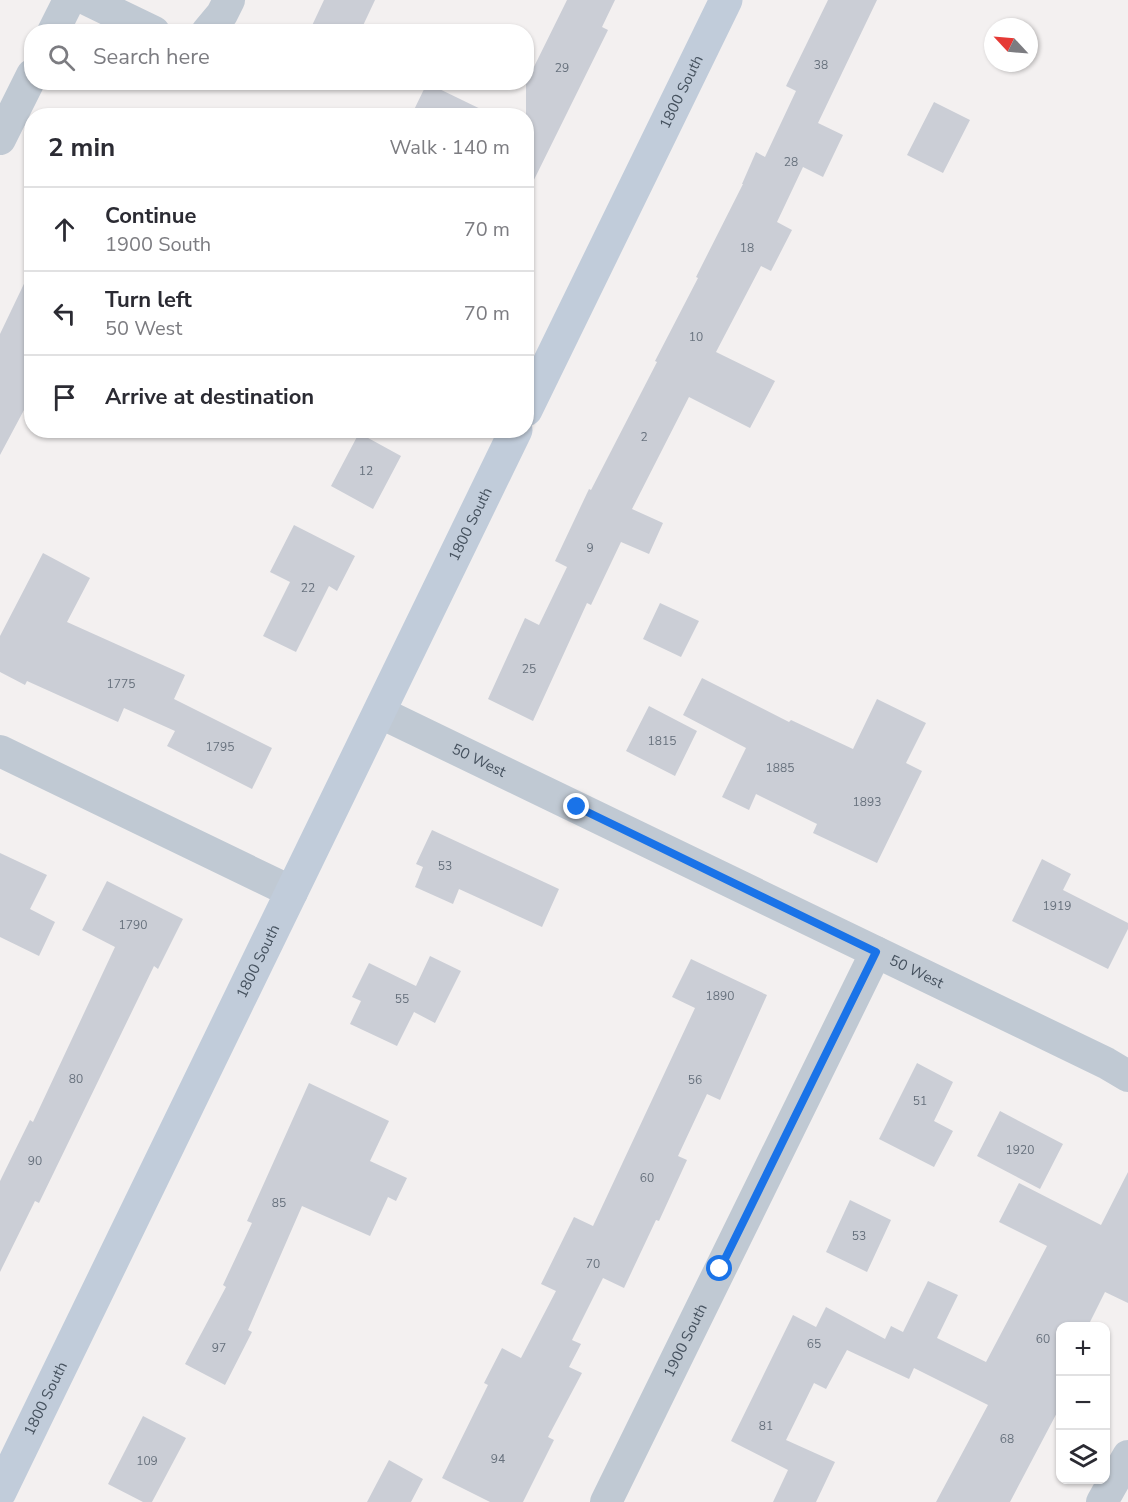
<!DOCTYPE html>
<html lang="en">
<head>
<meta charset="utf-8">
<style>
	:root { --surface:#fff; --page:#f2f2f3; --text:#2b2b33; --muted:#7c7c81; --line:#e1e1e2 }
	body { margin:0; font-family:"Nunito Sans",sans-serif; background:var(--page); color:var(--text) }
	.controls { position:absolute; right:18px; bottom:18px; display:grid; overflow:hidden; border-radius:12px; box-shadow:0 2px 4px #0004 }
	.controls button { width:54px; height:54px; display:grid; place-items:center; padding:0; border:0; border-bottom:2px solid var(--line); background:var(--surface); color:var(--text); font:30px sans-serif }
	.compass { position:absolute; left:984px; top:18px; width:54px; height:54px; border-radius:50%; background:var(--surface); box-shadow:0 2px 4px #0004; rotate:296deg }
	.stop { position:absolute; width:18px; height:18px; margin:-14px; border:4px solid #1a73e8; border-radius:50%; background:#fff }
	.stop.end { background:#1a73e8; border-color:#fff; box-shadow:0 2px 6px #0008 }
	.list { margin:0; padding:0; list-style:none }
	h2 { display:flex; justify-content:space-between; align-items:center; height:78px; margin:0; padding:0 24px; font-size:26px }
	h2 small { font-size:20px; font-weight:400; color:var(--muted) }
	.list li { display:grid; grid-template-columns:39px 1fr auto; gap:18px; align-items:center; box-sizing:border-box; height:84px; padding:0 24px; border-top:2px solid var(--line) }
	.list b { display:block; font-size:22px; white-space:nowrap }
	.list p { margin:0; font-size:20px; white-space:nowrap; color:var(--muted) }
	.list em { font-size:20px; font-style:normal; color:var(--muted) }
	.icon { flex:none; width:33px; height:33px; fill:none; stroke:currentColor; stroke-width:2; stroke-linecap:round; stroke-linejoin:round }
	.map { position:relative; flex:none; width:1128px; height:1502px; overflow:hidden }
	.search { position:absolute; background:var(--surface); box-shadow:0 2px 4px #0004; left:24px; top:24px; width:510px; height:66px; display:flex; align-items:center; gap:15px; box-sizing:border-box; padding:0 21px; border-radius:24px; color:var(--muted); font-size:22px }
	.panel { position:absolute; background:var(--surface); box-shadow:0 2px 4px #0004; left:24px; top:108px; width:510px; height:330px; border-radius:24px }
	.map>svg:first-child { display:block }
	.building { fill:#cbced6 }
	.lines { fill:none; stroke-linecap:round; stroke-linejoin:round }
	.street { stroke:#c0c9d3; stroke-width:32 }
	.secondary { stroke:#c1ccda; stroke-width:33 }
	.route { stroke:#1a73e8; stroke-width:8 }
	.labels { text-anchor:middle; stroke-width:4.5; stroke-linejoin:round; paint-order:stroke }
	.number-label { font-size:12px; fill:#67717d }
	.street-label { font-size:15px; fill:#46525f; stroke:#fff }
</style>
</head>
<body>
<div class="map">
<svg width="1128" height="1502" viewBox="0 0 1128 1502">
	<rect width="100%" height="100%" fill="#f3f0f0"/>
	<path class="building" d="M 324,0 L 375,0 L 360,32 L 309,32 Z
		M 567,0 L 615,0 L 602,27 L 608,30 L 526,196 L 526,83 Z
		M 828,0 L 877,0 L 818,123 L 843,135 L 823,177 L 803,167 L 777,222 L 792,230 L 771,271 L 761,266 L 716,352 L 775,381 L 750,428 L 689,397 L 632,509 L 663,523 L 649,554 L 621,542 L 591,605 L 587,603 L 533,721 L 488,699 L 525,618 L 539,625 L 567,567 L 555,561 L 589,489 L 591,490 L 657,362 L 655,361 L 698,278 L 696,277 L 743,184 L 742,184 L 756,152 L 765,157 L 796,91 L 786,86 Z
		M 427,83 L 495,116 L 411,116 Z
		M 934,102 L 970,120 L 943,173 L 907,155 Z
		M 32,267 L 32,395 L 0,455 L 0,334 Z
		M 359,433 L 401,456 L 373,509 L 331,486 Z
		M 294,525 L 355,556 L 337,591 L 329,586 L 296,652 L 263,636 L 290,582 L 270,572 Z
		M 43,553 L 90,578 L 67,622 L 185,675 L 174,699 L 272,748 L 252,789 L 167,746 L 175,731 L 124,708 L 118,722 L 27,681 L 25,685 L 0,672 L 0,636 Z
		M 660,603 L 699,621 L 681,657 L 643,639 Z
		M 702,678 L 789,722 L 791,720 L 853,749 L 877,699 L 926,723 L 906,763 L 922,771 L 877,863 L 813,833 L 817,824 L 756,794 L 749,810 L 722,797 L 746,748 L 683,715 Z
		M 649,706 L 697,731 L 675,776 L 626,751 Z
		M 432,830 L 559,889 L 542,927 L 459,889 L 453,904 L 415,887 L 423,867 L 416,864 Z
		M 0,853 L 47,875 L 30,909 L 55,922 L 39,956 L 0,937 Z
		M 1042,859 L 1071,874 L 1063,890 L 1128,923 L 1128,929 L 1108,969 L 1012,921 Z
		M 107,881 L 183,919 L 158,969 L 154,966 L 39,1203 L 35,1201 L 0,1272 L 0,1181 L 30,1120 L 33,1122 L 115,947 L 82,930 Z
		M 430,956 L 461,971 L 435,1023 L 414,1012 L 397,1046 L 350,1024 L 361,1001 L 352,997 L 369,963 L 416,986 Z
		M 691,959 L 767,995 L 720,1100 L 707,1094 L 678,1156 L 687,1160 L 659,1221 L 656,1220 L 624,1288 L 603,1278 L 572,1340 L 581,1344 L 569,1367 L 582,1373 L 548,1437 L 554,1440 L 523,1502 L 490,1502 L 442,1478 L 488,1385 L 484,1383 L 502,1348 L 521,1358 L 556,1291 L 541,1284 L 574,1217 L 593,1226 L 695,1008 L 672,997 Z
		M 917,1063 L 953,1082 L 934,1121 L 953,1131 L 934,1167 L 879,1139 Z
		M 309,1083 L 389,1121 L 370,1161 L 407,1178 L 396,1201 L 388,1197 L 370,1236 L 302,1206 L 248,1330 L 252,1332 L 225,1385 L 185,1364 L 226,1287 L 223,1285 L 252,1223 L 247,1221 Z
		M 1000,1111 L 1063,1144 L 1040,1189 L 977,1156 Z
		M 1128,1172 L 1128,1303 L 1105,1292 L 1088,1326 L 1060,1326 L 1060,1407 L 1010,1502 L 936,1502 L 988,1405 L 914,1368 L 909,1379 L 847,1350 L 826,1389 L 814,1383 L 786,1440 L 835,1462 L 816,1502 L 773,1502 L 788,1470 L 731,1441 L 793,1315 L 816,1327 L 826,1307 L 885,1339 L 891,1326 L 903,1332 L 928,1281 L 958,1295 L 937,1338 L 986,1362 L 1047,1246 L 999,1222 L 1019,1183 L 1101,1225 Z
		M 850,1200 L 891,1220 L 867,1272 L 826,1252 Z
		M 143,1416 L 186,1438 L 152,1502 L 143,1502 L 108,1484 Z
		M 389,1460 L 423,1479 L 411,1502 L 367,1502 Z"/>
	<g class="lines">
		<g class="street">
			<path d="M 88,0 L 154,32"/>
			<path d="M 53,32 L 69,0"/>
			<path d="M 207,32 L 222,14 L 229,0"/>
			<path d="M 0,139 L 32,75"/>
			<path id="s1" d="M 379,712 L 1106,1063 L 1128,1076"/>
			<path d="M 0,751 L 292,892"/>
			<path id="s2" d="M 606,1502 L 876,952"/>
			<path d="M 1102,1502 L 1128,1456"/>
		</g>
		<g class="secondary">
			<path id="s3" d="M 526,410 L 726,0"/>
			<path id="s4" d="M 0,1492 L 516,430"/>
		</g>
	</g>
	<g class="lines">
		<path class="route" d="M 577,807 L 876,952 L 720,1269"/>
	</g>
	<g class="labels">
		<g class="number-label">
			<text x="821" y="69">38</text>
			<text x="562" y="72">29</text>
			<text x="791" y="166">28</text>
			<text x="747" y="252">18</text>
			<text x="696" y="341">10</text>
			<text x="644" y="441">2</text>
			<text x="366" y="475">12</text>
			<text x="590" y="552">9</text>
			<text x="308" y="592">22</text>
			<text x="529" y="673">25</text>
			<text x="121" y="688">1775</text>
			<text x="662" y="745">1815</text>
			<text x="220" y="751">1795</text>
			<text x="780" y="772">1885</text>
			<text x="867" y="806">1893</text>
			<text x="445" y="870">53</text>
			<text x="1057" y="910">1919</text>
			<text x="133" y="929">1790</text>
			<text x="720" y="1000">1890</text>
			<text x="402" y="1003">55</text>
			<text x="76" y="1083">80</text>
			<text x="695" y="1084">56</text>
			<text x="920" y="1105">51</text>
			<text x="1020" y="1154">1920</text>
			<text x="35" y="1165">90</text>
			<text x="647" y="1182">60</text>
			<text x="279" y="1207">85</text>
			<text x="859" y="1240">53</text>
			<text x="593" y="1268">70</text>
			<text x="1043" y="1343">60</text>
			<text x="814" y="1348">65</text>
			<text x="219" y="1352">97</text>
			<text x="766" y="1430">81</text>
			<text x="1007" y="1443">68</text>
			<text x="498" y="1463">94</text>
			<text x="147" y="1465">109</text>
		</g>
		<g class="street-label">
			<text dy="5" stroke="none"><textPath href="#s3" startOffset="354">1800 South</textPath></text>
			<text dy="5" stroke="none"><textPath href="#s4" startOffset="1076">1800 South</textPath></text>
			<text dy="5" stroke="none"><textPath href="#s1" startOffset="111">50 West</textPath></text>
			<text dy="5" stroke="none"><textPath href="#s4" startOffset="590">1800 South</textPath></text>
			<text dy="5" stroke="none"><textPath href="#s1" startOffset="597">50 West</textPath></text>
			<text dy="5" stroke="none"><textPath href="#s2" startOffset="180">1900 South</textPath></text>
			<text dy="5" stroke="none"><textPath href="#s4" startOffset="104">1800 South</textPath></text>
		</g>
	</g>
</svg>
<div class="controls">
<button>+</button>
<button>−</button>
<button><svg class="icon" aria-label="layers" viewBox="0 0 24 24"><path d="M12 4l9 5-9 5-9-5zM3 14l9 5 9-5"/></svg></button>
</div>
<svg class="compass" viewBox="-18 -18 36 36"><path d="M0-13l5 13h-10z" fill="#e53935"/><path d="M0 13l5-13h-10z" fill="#7c7c81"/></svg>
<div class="stop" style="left:720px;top:1269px"></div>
<div class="stop end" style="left:577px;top:807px"></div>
<div class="search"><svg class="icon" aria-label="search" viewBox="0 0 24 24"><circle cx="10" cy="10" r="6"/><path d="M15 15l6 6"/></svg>Search here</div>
<section class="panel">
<h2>2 min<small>Walk · 140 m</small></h2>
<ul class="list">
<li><svg class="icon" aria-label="ahead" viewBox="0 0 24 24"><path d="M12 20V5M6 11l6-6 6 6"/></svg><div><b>Continue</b><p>1900 South</p></div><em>70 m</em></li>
<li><svg class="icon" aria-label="left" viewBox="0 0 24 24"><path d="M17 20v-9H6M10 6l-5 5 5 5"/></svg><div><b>Turn left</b><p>50 West</p></div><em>70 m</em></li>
<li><svg class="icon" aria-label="arrive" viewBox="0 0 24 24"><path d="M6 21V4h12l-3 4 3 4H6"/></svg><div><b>Arrive at destination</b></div></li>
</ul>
</section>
</div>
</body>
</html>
